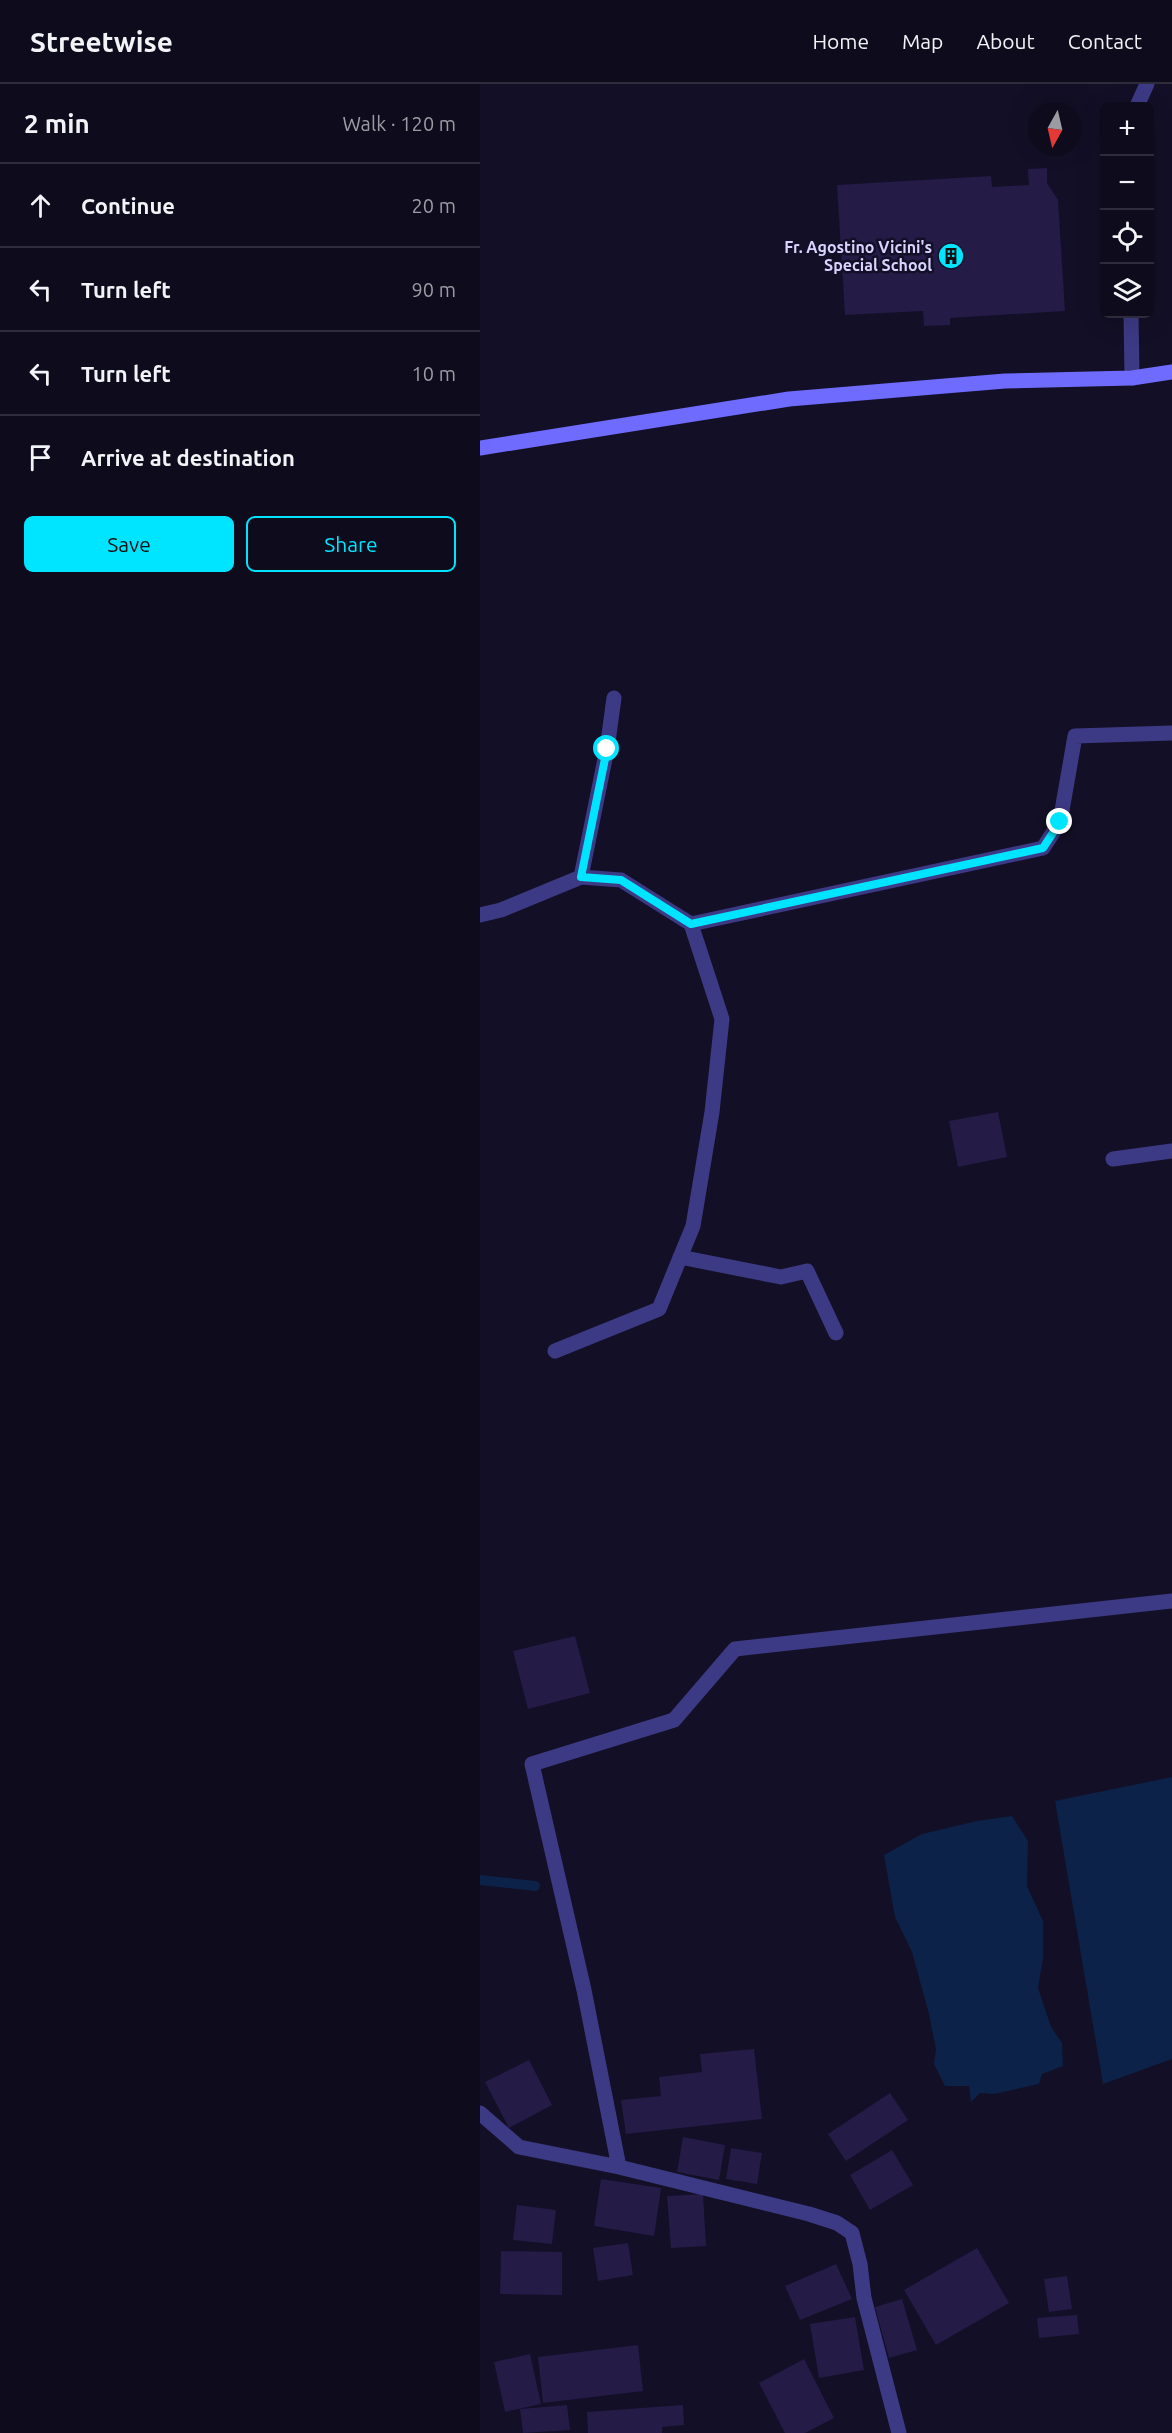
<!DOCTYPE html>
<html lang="en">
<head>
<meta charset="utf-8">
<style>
	:root { --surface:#0e0b1c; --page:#1c1929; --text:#f1f3f6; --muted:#9b9ba3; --line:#2e2b3b; --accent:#00e5ff }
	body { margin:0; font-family:Ubuntu,sans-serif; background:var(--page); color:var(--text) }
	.controls { position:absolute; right:18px; top:18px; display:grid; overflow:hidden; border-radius:9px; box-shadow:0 6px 24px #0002 }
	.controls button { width:54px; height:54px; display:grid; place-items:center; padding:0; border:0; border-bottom:2px solid var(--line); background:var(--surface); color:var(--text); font:30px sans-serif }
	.compass { position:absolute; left:548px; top:18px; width:54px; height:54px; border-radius:50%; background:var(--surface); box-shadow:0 6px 24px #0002; rotate:188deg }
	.stop { position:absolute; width:18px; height:18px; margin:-14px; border:4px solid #00e5ff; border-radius:50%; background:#fff }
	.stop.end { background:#00e5ff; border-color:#fff; box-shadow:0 2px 6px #0008 }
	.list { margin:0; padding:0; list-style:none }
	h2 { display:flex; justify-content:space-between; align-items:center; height:78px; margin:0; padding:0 24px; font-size:26px }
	h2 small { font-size:20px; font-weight:400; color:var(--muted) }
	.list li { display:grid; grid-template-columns:39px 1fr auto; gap:18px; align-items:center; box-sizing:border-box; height:84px; padding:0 24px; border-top:2px solid var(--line) }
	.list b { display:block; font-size:22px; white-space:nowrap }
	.list em { font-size:20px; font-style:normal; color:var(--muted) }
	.actions { display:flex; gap:12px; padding:18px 24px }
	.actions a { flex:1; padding:14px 0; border:2px solid var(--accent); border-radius:9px; text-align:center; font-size:21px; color:var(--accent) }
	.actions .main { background:var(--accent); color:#111 }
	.icon { flex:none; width:33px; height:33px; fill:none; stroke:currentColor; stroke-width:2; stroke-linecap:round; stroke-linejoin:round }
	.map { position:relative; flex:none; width:692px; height:2349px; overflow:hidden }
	header { display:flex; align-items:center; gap:36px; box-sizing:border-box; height:84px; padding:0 30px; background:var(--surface); border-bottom:2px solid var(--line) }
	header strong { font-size:28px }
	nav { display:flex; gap:33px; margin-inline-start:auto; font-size:21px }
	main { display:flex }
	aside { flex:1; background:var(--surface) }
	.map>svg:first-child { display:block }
	.water { fill:#0c2248 }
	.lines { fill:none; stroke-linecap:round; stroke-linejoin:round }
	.stream { stroke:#0c2248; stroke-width:10 }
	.building { fill:#241b47 }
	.street { stroke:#3d3a85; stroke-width:15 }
	.secondary { stroke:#6f6bff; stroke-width:15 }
	.route { stroke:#00e5ff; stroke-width:8 }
	.labels { text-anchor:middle; stroke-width:5; stroke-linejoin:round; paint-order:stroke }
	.poi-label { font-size:16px; font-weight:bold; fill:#d9d4ff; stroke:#130f26; text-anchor:end }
</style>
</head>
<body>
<header>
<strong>Streetwise</strong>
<nav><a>Home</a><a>Map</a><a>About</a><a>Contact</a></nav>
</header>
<main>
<aside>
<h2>2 min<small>Walk · 120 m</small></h2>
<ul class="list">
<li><svg class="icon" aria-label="ahead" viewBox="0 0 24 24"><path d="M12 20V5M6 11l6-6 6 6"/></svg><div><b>Continue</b></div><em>20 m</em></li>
<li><svg class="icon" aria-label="left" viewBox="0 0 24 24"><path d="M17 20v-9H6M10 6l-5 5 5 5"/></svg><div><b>Turn left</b></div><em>90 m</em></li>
<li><svg class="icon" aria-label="left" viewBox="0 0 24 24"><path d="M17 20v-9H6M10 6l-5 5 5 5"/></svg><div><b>Turn left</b></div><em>10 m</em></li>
<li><svg class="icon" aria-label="arrive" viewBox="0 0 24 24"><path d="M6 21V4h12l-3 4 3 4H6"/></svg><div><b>Arrive at destination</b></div></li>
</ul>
<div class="actions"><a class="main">Save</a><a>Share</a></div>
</aside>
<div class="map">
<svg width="692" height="2349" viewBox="0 0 692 2349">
	<rect width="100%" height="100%" fill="#130f26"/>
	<path class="water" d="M 692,1693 L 692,1975 L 623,2000 L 575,1717 Z
		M 532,1732 L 548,1757 L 547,1802 L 563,1837 L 563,1874 L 558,1904 L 571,1943 L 582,1959 L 583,1982 L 562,1990 L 559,2000 L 514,2010 L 500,2009 L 491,2018 L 489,2002 L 465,2002 L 454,1980 L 456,1965 L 449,1930 L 432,1868 L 415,1833 L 404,1771 L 442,1750 L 497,1737 Z"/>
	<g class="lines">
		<path class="stream" d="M 0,1796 L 55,1802"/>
	</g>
	<path class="building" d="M 567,84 L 567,99 L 578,116 L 585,227 L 470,234 L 470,241 L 444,242 L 443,227 L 365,231 L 357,101 L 511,92 L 512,103 L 549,101 L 548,85 Z
		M 518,1028 L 527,1073 L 478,1083 L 469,1037 Z
		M 95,1552 L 110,1609 L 48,1625 L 33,1567 Z
		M 274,1965 L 282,2035 L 146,2050 L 141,2016 L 181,2012 L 179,1993 L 222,1988 L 220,1970 Z
		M 49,1976 L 72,2021 L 29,2044 L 5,1998 Z
		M 410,2009 L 428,2036 L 366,2077 L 348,2050 Z
		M 203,2053 L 245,2061 L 239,2096 L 197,2088 Z
		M 251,2064 L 282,2069 L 277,2100 L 246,2095 Z
		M 412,2066 L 433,2101 L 390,2126 L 370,2091 Z
		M 121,2095 L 181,2104 L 174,2152 L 114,2142 Z
		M 223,2110 L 226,2162 L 191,2164 L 187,2112 Z
		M 37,2121 L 76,2126 L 72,2160 L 33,2156 Z
		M 148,2159 L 153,2191 L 118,2197 L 113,2164 Z
		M 497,2164 L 529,2219 L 456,2261 L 424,2206 Z
		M 21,2167 L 82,2168 L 82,2211 L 20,2210 Z
		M 356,2180 L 372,2215 L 320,2236 L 305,2202 Z
		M 587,2192 L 592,2225 L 569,2228 L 564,2195 Z
		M 422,2215 L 437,2266 L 409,2274 L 395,2223 Z
		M 597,2231 L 599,2250 L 559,2254 L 557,2234 Z
		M 375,2233 L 384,2286 L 339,2294 L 330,2240 Z
		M 158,2261 L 163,2307 L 63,2319 L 58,2273 Z
		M 50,2270 L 61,2320 L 25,2328 L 14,2278 Z
		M 324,2275 L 354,2334 L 325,2349 L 305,2349 L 279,2299 Z
		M 87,2321 L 90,2346 L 43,2349 L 40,2325 Z
		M 203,2321 L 204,2341 L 182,2343 L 182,2349 L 108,2349 L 107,2328 Z"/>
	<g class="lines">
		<path class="street" d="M 657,22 L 667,0
			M 651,230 L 652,294
			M 101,793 L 127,665 L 134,614
			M 0,831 L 21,826 L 101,793 L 141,796 L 211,840 L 242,935 L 232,1028 L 213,1142 L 179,1225 L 75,1267
			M 211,840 L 563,764 L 580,738 L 595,652 L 692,649
			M 633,1075 L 692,1067
			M 200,1173 L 301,1193 L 327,1187 L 356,1249
			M 0,2029 L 39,2063 L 139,2083 L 329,2130 L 357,2139 L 372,2149 L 380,2180 L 384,2214 L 419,2349
			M 139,2083 L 104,1906 L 52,1680 L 194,1636 L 255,1565 L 692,1517"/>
		<path class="secondary" d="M 0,364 L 309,315 L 525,297 L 652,294 L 692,288"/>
	</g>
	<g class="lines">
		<path class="route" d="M 127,665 L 101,793 L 141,796 L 211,840 L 563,764 L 580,738"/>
	</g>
	<defs>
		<g id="building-disc" transform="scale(1.35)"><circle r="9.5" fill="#00e5ff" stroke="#130f26"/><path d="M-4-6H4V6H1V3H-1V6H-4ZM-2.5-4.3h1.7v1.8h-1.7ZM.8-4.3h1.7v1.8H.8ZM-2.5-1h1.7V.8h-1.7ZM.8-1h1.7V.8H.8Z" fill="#111"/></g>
	</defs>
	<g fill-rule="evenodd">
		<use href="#building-disc" x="471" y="172"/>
	</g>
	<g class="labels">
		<g class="poi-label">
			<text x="452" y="169">Fr. Agostino Vicini's<tspan x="452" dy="18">Special School</tspan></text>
		</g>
	</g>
</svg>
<div class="controls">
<button>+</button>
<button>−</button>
<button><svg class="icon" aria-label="locate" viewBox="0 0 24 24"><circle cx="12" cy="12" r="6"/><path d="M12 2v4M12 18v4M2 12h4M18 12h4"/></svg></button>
<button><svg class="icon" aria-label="layers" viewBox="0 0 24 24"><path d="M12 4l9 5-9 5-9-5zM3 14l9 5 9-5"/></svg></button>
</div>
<svg class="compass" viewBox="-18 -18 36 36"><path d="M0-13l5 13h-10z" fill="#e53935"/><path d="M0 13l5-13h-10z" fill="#9b9ba3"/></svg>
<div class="stop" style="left:127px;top:665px"></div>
<div class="stop end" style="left:580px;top:738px"></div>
</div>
</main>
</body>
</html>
